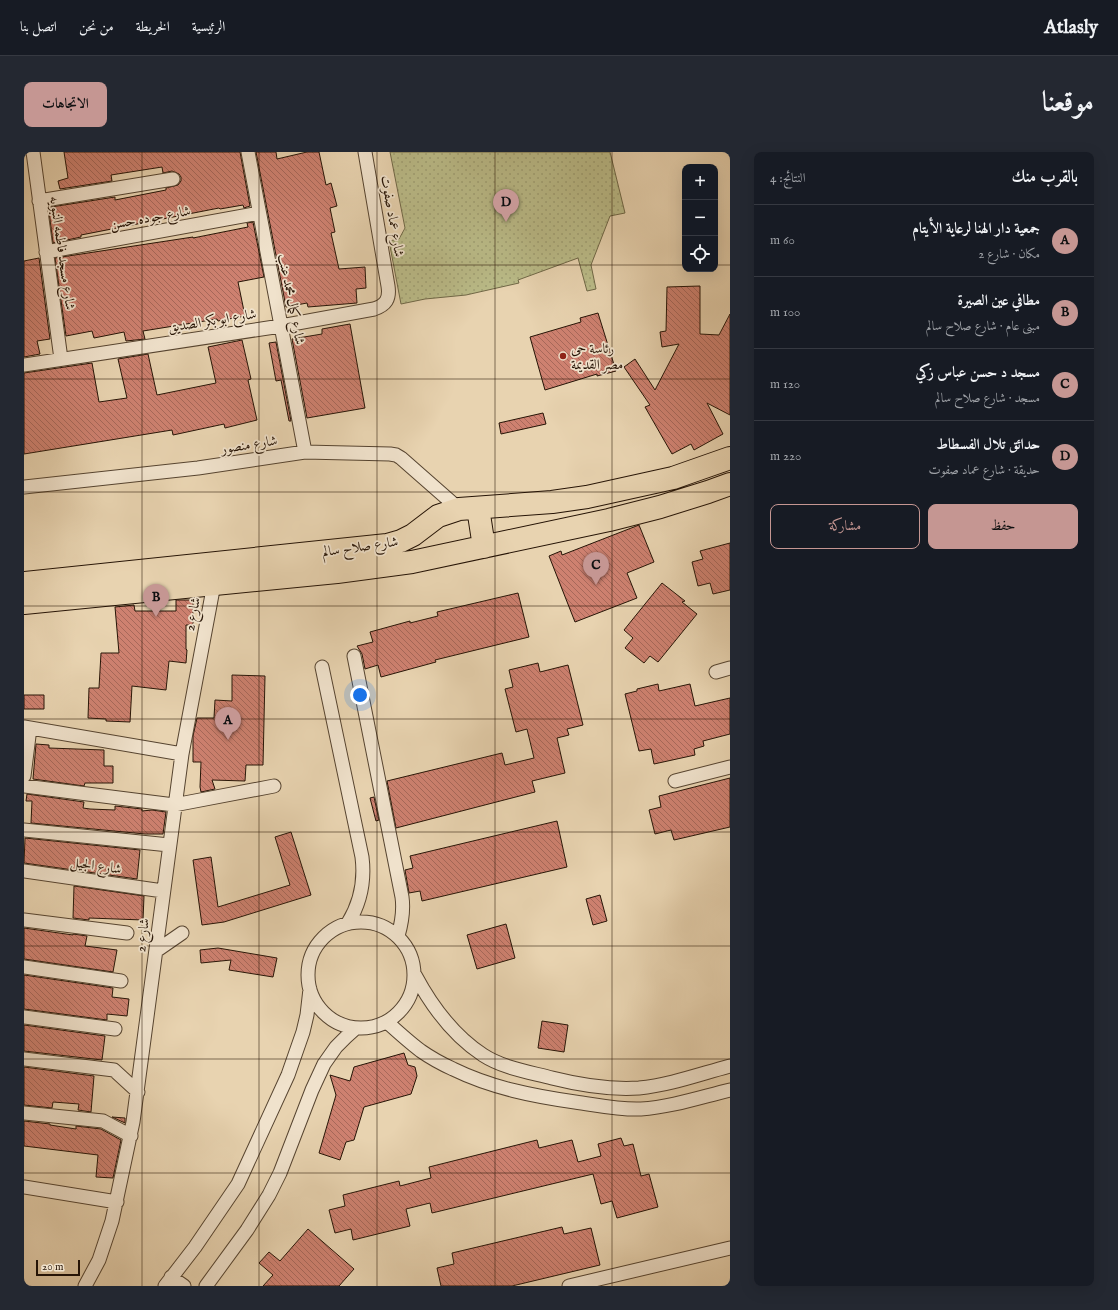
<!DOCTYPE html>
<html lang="ar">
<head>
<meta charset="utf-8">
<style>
	:root { --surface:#171b24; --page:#242831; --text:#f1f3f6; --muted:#9ea1a6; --line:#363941; --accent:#c59692 }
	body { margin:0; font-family:"IM FELL English",Amiri,serif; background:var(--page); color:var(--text); direction:rtl }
	.controls { position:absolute; right:12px; top:12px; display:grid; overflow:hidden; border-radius:8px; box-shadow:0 4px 16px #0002 }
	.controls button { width:36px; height:36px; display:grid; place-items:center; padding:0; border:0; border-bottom:1px solid var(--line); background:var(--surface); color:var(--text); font:20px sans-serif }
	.scale { position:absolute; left:12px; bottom:10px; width:44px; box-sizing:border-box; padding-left:4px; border:2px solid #261406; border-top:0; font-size:11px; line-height:14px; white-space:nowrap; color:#261406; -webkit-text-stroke:3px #f0e2cc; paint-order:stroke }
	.you { position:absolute; left:336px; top:543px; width:14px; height:14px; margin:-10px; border:3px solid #fff; border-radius:50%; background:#1a73e8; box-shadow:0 0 0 6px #1a73e833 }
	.badge { display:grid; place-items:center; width:26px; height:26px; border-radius:50%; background:var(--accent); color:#111; font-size:13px; font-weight:700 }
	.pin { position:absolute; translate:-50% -33px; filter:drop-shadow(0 1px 2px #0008) }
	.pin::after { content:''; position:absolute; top:21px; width:14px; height:12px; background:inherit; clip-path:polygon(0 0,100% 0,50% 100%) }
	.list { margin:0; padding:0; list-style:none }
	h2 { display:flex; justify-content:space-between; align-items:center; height:52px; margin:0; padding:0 16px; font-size:17px }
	h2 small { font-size:13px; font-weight:400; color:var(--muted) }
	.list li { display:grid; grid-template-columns:26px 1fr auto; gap:12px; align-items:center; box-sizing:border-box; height:72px; padding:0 16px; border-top:1px solid var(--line) }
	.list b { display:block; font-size:15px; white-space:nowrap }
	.list p { margin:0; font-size:13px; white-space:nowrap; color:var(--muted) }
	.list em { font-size:13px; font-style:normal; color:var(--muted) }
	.actions { display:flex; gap:8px; padding:12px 16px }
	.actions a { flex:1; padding:9px 0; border:1px solid var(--accent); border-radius:8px; text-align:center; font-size:14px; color:var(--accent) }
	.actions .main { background:var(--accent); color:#111 }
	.icon { flex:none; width:22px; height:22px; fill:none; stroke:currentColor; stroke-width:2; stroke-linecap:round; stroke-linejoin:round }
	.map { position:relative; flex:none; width:706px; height:1134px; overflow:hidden; direction:ltr; border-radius:8px }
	header { display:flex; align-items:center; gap:24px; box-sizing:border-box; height:56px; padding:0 20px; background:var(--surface); border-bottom:1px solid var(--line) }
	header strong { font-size:19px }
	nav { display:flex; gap:22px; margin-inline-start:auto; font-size:14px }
	.intro { display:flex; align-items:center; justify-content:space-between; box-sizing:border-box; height:96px; padding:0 24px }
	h1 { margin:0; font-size:28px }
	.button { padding:10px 18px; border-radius:8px; background:var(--accent); color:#111; font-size:14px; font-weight:700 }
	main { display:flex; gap:24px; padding:0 24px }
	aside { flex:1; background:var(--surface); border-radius:8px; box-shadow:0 4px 16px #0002 }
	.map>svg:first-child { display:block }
	.grass { fill:url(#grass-dots); stroke:#706847 }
	.building { fill:url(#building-back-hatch); stroke:#261406 }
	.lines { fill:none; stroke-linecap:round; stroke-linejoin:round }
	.street-casing { stroke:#564430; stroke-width:15 }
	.highway-casing { stroke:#261406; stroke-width:24 }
	.street { stroke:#f0e2cc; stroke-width:13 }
	.highway { stroke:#e8d3b0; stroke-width:22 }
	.grid { fill:none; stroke:#261406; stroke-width:1; stroke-opacity:0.55 }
	.poi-dot { fill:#8f2418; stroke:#f0e2cc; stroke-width:1.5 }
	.labels { text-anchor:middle; stroke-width:3.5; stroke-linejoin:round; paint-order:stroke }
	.street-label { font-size:14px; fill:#261406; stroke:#f0e2cc }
	.poi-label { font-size:14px; fill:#261406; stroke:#f0e2cc; text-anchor:start }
</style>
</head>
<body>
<header>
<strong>Atlasly</strong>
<nav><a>الرئيسية</a><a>الخريطة</a><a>من نحن</a><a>اتصل بنا</a></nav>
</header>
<div class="intro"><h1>موقعنا</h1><a class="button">الاتجاهات</a></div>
<main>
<aside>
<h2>بالقرب منك<small>النتائج: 4</small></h2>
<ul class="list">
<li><span class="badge">A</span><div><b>جمعية دار الهنا لرعاية الأيتام</b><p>مكان · شارع 2</p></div><em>60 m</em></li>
<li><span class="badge">B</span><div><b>مطافي عين الصيرة</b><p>مبنى عام · شارع صلاح سالم</p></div><em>100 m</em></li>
<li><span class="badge">C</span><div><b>مسجد د حسن عباس زكي</b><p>مسجد · شارع صلاح سالم</p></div><em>120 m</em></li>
<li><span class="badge">D</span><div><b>حدائق تلال الفسطاط</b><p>حديقة · شارع عماد صفوت</p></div><em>220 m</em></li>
</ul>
<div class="actions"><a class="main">حفظ</a><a>مشاركة</a></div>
</aside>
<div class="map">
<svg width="706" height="1134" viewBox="0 0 706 1134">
	<defs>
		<pattern id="grass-dots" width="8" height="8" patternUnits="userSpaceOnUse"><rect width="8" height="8" fill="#babb88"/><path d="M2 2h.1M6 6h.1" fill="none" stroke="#a0a074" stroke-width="1.8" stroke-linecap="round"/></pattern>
		<pattern id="building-back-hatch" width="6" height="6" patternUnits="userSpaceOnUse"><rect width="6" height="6" fill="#ce8170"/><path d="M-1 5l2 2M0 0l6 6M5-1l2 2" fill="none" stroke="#a7685a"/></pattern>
	</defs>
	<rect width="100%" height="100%" fill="#e8d3b0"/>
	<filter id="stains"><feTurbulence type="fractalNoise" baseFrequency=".005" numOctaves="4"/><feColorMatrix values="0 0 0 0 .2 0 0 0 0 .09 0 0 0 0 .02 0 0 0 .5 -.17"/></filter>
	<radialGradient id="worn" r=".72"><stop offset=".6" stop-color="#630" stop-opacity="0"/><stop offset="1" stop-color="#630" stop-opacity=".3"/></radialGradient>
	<path class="grass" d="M 366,0 L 586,0 L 601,61 L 586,64 L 567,113 L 572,137 L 563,139 L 554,106 L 494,128 L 495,131 L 442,143 L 401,147 L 377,152 L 365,89 L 375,87 L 381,76 Z"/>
	<path class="building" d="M 40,0 L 216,0 L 226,54 L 220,56 L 219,53 L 196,57 L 195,56 L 57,83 L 57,85 L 29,91 L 25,60 L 27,60 L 27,55 L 91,45 L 91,48 L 142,38 L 142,36 L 154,33 L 157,29 L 157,25 L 155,22 L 148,19 L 139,21 L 138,15 L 87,23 L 88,29 L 36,37 L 34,29 L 44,26 Z
		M 232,0 L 252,0 L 253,7 L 283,0 L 295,0 L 302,33 L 307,31 L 313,54 L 306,56 L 311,80 L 307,81 L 315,117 L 341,115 L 342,136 L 332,137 L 333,151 L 284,155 L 283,151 L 262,155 Z
		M 229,70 L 240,125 L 214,130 L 221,164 L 194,169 L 193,167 L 119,179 L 121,187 L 102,189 L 100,180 L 70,186 L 68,179 L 42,184 L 31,106 L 169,85 L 169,86 L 224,75 L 223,71 Z
		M 15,106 L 26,187 L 13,189 L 16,202 L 0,205 L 0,109 Z
		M 676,134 L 676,182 L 695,183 L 706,162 L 706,263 L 683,251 L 699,282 L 670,298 L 667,292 L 648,302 L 621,255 L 626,253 L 600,215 L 611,207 L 631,238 L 655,192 L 638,195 L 636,180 L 642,179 L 643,135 Z
		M 574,161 L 592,219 L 573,224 L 573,222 L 521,238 L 506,185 L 557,170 L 556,166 Z
		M 326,172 L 341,256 L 283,266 L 268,187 L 298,182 L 298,177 Z
		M 218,188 L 227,227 L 224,228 L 233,268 L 201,276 L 200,272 L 149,283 L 148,278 L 0,302 L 0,221 L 68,211 L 75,250 L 103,246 L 94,207 L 124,202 L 133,243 L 192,231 L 184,195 Z
		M 252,190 L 267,269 L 265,269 L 257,228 L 252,229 L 245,191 Z
		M 519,261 L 522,272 L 477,282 L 475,271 Z
		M 615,373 L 630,410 L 603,421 L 613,446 L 551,470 L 525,404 L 537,399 L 538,403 Z
		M 706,391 L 706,438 L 689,442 L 686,431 L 674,434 L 668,410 L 679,407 L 676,399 Z
		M 638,431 L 661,449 L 658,450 L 673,462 L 634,510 L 626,504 L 620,511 L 601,496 L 609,486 L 600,478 Z
		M 494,441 L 505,485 L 411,508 L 412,510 L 357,525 L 354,513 L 341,517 L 338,502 L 333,494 L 349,490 L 346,480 L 386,469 L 386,471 L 414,464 L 413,460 Z
		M 152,448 L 169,448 L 169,473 L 162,473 L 162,497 L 163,498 L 162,511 L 145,509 L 142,538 L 108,534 L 106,570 L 82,569 L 82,567 L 64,566 L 65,536 L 75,536 L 77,501 L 95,501 L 91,455 L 110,453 L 111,459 L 152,459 Z
		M 514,511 L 516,520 L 544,513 L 559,573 L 543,577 L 545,583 L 533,586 L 541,621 L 508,629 L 511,640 L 372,676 L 363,629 L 478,601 L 481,613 L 510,606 L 503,577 L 492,580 L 481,537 L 489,535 L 485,518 Z
		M 208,523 L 241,524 L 239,613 L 222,613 L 221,629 L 188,628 L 191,637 L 177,640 L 176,635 L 177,610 L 169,610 L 169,584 L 173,566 L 190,566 L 191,548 L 208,549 Z
		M 634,532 L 635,539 L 666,532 L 671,554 L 706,546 L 706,582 L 679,589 L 680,594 L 670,597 L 671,603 L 630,612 L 627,597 L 615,599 L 601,542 L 613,539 L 613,537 Z
		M 0,543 L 20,543 L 20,557 L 0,557 Z
		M 12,592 L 25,593 L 25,596 L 80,598 L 80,614 L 89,614 L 89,631 L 61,631 L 60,634 L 9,627 Z
		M 706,626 L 706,675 L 650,688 L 647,678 L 631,682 L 625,658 L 637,655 L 635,644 Z
		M 3,642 L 60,650 L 59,656 L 66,657 L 91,658 L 91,654 L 118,657 L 118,659 L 128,658 L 142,660 L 139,682 L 121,682 L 7,671 L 8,649 L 2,649 Z
		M 350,645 L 355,668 L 352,669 L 346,646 Z
		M 533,669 L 543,715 L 398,749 L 396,739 L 385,741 L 381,718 L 389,716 L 386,704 Z
		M 267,680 L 287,743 L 200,770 L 178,773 L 169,708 L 187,705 L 194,755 L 266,733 L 251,685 Z
		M 1,686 L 116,698 L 113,727 L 0,711 Z
		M 50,734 L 120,744 L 119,768 L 65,766 L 65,768 L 49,766 Z
		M 576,743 L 583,769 L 569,773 L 562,747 Z
		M 482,772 L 491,806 L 453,817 L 443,783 Z
		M 0,776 L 49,783 L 49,782 L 63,784 L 61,794 L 93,798 L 89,820 L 0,807 Z
		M 194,796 L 253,806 L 249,825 L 205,818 L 207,808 L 177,811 L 176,798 Z
		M 0,823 L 89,836 L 88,845 L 105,847 L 103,864 L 83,862 L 83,868 L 0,857 Z
		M 518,869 L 544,873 L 540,900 L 514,896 Z
		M 0,873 L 81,884 L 78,908 L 0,899 Z
		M 380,901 L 384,913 L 391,915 L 393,924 L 387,942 L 340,955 L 330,988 L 322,990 L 316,1008 L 295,1001 L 312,943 L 306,923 L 326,929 L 330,915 Z
		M 0,915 L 70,924 L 67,960 L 54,958 L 55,952 L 29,950 L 28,956 L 0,953 Z
		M 88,965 L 101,966 L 101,971 Z
		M 0,969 L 26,972 L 26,973 L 52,977 L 52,974 L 77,977 L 97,988 L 89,1026 L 72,1025 L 74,1003 L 0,994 Z
		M 597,986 L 600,994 L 609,992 L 617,1024 L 625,1022 L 634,1055 L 593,1066 L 588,1049 L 577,1052 L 569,1022 L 408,1061 L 406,1051 L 382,1057 L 386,1074 L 329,1088 L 327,1077 L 311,1081 L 305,1058 L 321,1054 L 319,1043 L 375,1029 L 376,1034 L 407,1026 L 405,1015 L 513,988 L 515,996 L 548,988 L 554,1010 L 577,1004 L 574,992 Z
		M 538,1075 L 540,1082 L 567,1076 L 576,1113 L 488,1134 L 417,1134 L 413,1116 L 430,1112 L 428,1101 Z
		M 284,1077 L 330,1117 L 315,1134 L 239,1134 L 249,1123 L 235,1111 L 245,1100 L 256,1109 Z"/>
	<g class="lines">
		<g class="street-casing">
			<path id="street" d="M 9,0 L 37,207
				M 224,0 L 281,300
				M 15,49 L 149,27
				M 22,100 L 235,61
				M 0,213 L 257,174 L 350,157 C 362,153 366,147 364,134 L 341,0
				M 0,335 L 174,316 L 281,300 L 366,302 L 372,303 L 377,306 L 435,357
				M 330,504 L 378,745 C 380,759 378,770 374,784
				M 298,515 L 338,705 C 341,729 337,750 324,771
				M 692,520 L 706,516
				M 0,575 L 158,602
				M 0,624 L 6,576
				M 651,629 L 706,615
				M 0,634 L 150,653 L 250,634
				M 0,678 L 145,693
				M 0,719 L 139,739
				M 0,768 L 103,781
				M284 823a53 53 0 1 1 106 0a53 53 0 1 1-106 0Z
				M 132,799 L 158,781
				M 0,815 L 97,829
				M 391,823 C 407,853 430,884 459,903 C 479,916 505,920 528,926 C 556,933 586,938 615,936 C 646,933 676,922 706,914
				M 0,865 L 91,877
				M 363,870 C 374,880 385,890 397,899 C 407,906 418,912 429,917 C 468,936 509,944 551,950 C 573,953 595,958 617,957 C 647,955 677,945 706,938
				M 0,907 L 90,918 L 114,940
				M 0,961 L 79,969 L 107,984
				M 0,1035 L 93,1050
				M 147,1125 L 160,1134
				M 61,1134 L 75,1108 L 88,1069 L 109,970 L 158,602 L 190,432
				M 141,1134 L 171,1095 L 214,1032 L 264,923 L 279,880 L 283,863 L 286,837
				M 182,1134 L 223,1078 L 245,1043 L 256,1021 L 288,938 L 300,912 L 312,895 L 322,885 L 332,876
				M 545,1134 L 706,1096"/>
		</g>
		<g class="highway-casing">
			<path id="highway" d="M 454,356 L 460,395
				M 0,431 L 363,393 L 377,389 L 389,383 L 414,364 L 435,357 L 528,350 L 563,345 L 649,326 L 706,306
				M 0,451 L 313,420 L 388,410 L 585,368 L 636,355 L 684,340 L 706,332"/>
		</g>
		<use href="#street" class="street"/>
		<use href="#highway" class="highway"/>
	</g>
	<path class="grid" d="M 118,0 L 118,1134M 235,0 L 235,1134M 353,0 L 353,1134M 471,0 L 471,1134M 588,0 L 588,1134M 0,113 L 661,113M 691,113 L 706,113M 0,227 L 706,227M 0,340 L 706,340M 0,454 L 706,454M 0,567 L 706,567M 0,680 L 706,680M 0,794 L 706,794M 0,907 L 706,907M 0,1021 L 706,1021"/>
	<circle class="poi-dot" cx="539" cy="204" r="4"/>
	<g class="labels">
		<g class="street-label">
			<text transform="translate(369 64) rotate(80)" y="5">شارع عماد صفوت</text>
			<text transform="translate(126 65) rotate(-10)" y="5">شارع جوده حسن</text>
			<text transform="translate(39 101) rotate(82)" y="5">شارع مسجد فاطمه النبويه</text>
			<text transform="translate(268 147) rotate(79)" y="5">شارع كمال محمد عنب</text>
			<text transform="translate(188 168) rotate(-9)" y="5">شارع ابو بكر الصديق</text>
			<text transform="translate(225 292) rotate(-9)" y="5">شارع منصور</text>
			<text transform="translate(336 394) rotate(-8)" y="5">شارع صلاح سالم</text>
			<text transform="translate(168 462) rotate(-79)" y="5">شارع 2</text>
			<text transform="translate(72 713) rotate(8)" y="5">شارع الجيل</text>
			<text transform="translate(118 783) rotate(-83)" y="5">شارع 2</text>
		</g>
		<g class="poi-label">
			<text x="547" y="201">رئاسة حى<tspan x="547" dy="16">مصر القديمة</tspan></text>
		</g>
	</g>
	<rect width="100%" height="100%" filter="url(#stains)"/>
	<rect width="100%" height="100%" fill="url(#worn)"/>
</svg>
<div class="controls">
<button>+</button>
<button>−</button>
<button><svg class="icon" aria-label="locate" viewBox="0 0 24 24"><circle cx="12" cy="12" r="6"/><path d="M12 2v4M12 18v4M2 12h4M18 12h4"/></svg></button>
</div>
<div class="scale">20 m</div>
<div class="you"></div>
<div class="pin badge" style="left:204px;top:588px">A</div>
<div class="pin badge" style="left:132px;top:465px">B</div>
<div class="pin badge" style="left:572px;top:433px">C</div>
<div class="pin badge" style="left:482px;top:70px">D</div>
</div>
</main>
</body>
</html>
